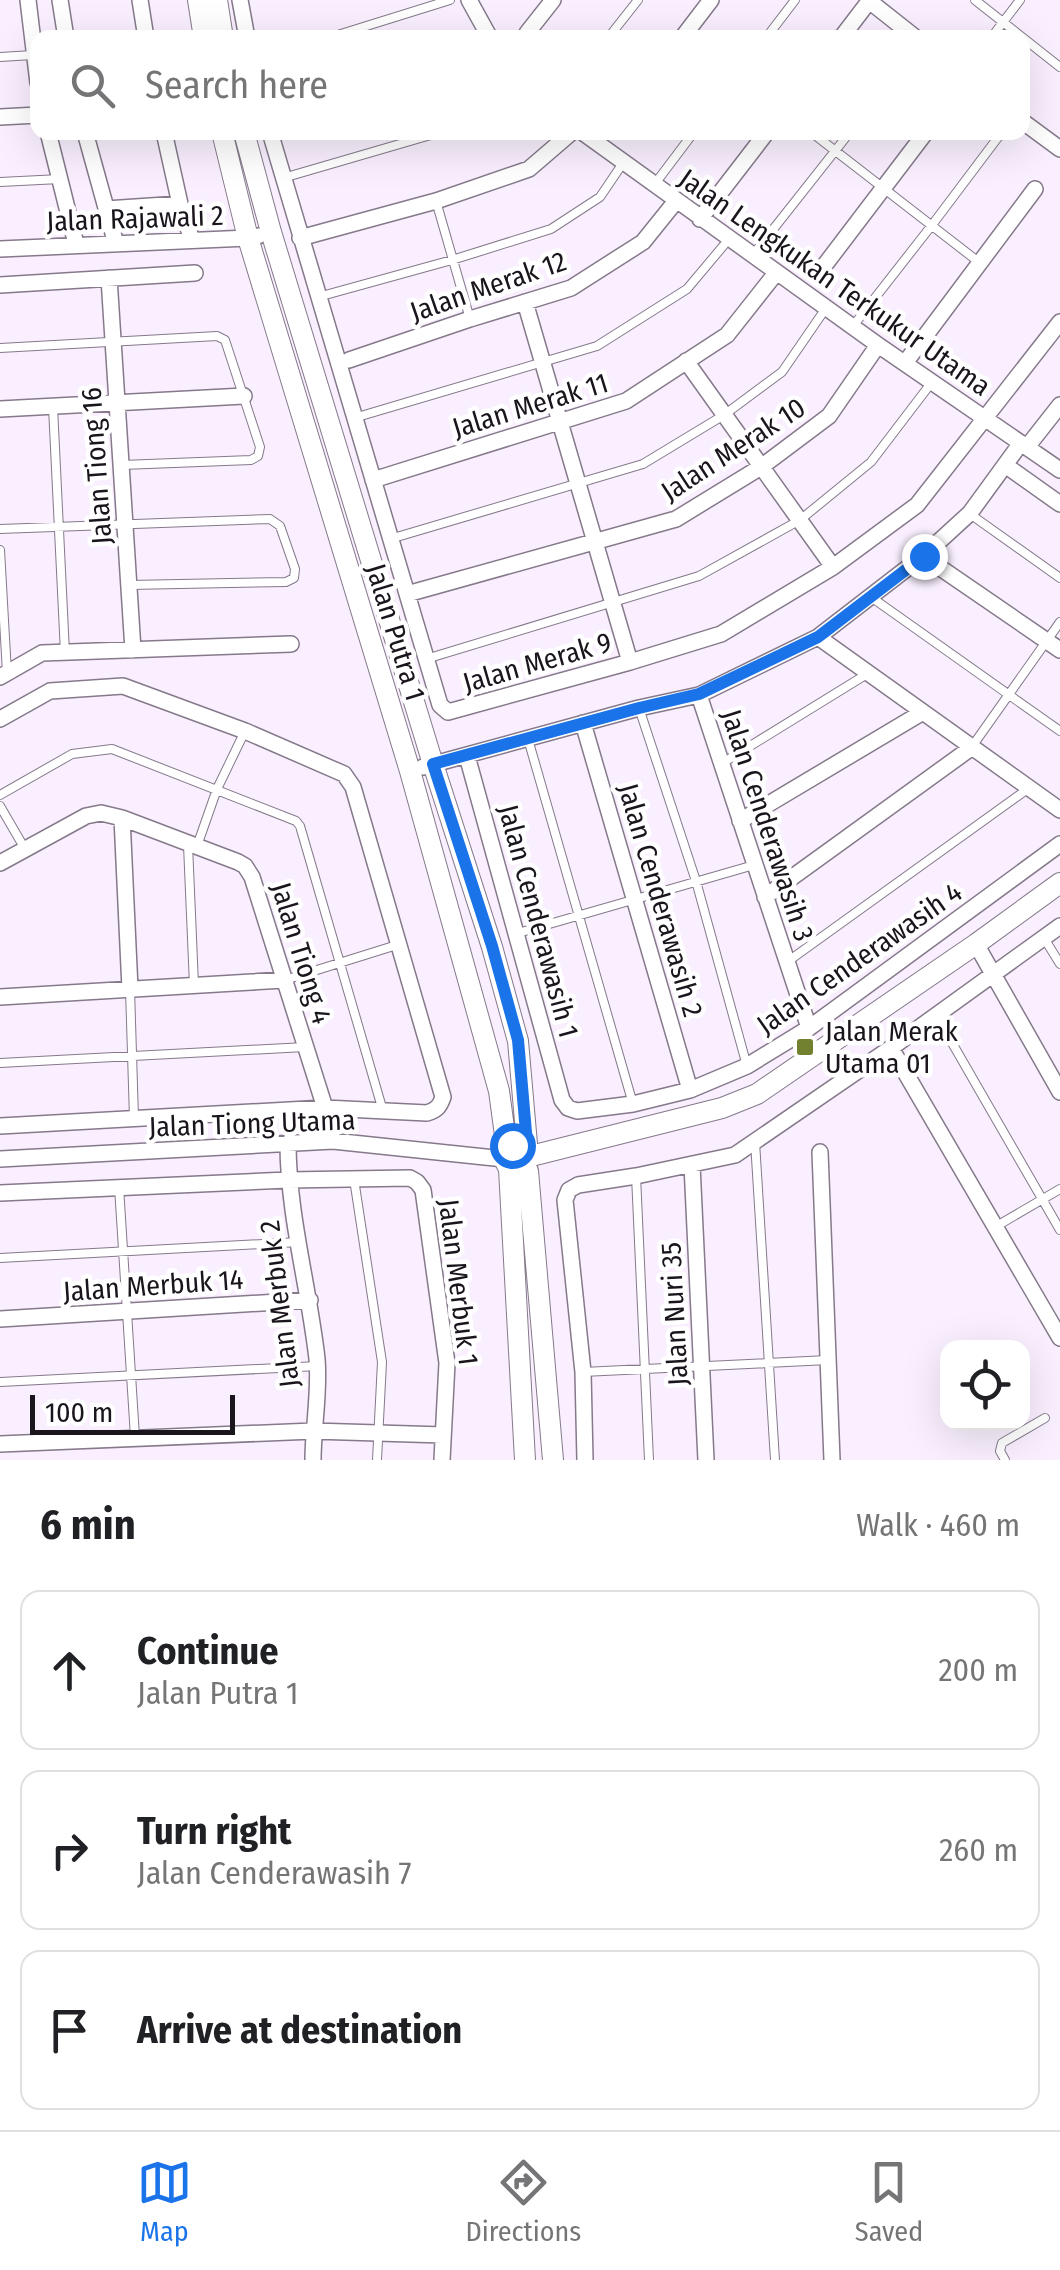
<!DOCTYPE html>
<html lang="en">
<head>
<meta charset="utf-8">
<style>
	:root { --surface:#fff; --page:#f6f6f6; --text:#202124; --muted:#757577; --line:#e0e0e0; --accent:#1a73e8 }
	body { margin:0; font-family:"Fira Sans Condensed",sans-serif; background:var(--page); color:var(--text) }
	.controls { position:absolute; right:30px; bottom:30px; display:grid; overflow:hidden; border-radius:20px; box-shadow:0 10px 40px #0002 }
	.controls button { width:90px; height:90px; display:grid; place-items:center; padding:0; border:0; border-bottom:2px solid var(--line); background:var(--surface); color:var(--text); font:50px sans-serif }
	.scale { position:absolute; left:30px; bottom:25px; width:205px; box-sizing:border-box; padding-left:10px; border:5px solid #1a151c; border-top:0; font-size:28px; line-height:35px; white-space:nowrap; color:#1a151c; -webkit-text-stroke:8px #fff; paint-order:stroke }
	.stop { position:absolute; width:30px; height:30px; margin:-22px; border:8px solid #1a73e8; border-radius:50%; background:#fff }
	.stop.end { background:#1a73e8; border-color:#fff; box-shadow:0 2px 10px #0008 }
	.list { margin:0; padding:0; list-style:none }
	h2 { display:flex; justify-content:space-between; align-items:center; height:130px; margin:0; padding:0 40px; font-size:42px }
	h2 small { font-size:32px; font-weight:400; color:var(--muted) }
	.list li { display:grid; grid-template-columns:65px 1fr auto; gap:30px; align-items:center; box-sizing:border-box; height:160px; margin:0 20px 20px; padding:0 20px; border:2px solid var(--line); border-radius:20px }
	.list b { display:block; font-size:38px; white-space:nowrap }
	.list p { margin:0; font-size:32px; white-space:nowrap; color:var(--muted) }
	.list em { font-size:32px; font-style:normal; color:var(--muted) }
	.icon { flex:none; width:55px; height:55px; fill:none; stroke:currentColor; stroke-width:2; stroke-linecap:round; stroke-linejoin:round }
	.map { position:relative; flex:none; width:1060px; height:1460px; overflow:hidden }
	.search { position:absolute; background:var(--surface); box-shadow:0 10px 40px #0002; left:30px; right:30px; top:30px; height:110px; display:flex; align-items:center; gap:25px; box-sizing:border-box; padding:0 35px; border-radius:20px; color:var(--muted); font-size:38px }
	.sheet { height:670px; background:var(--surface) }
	nav { display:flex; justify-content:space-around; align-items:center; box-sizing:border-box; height:140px; border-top:2px solid var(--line); background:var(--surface); font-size:28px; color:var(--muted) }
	nav a { display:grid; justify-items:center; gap:5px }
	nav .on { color:var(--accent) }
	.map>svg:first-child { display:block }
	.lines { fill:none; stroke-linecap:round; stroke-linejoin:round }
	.lane-casing { stroke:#85798a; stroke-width:10 }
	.street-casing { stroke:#85798a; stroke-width:18 }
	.secondary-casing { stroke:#85798a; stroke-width:22 }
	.lane { stroke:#fff; stroke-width:8 }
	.street { stroke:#fff; stroke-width:15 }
	.secondary { stroke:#fff; stroke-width:20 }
	.route { stroke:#1a73e8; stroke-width:12 }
	.poi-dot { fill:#72812f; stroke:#fff; stroke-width:4 }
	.labels { text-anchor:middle; stroke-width:9; stroke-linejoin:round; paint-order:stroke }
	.street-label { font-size:28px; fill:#1a151c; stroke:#fff }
	.poi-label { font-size:28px; fill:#1a151c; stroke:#fff; text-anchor:start }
</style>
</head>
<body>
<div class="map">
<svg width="1060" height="1460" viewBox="0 0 1060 1460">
	<rect width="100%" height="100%" fill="#f9effe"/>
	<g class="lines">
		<g class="lane-casing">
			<path id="lane" d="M 975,0 L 1060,67
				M 328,38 L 450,0
				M 608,38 L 638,0
				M 766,38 L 795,0
				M 991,38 L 1020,0
				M 0,57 L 33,55
				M 811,132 L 980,263
				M 283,178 L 441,132
				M 0,182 L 60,179
				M 654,185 L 694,132
				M 436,201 L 470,319
				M 752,256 L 850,132
				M 318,297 L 452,260 L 551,229 L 600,197 L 623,163
				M 853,326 L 932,225 L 1002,132
				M 0,348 L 217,336 L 225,340 L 260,447 L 258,456 L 251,460 L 122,465
				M 53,407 L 65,653
				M 354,418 L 597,346 L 687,289 L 729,239
				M 970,514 L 1060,578
				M 0,529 L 270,519 L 280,526 L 295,569 L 294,578 L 286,582 L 129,585
				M 390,539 L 643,464 L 724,415 L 782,372 L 826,308
				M 0,550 L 7,673
				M 871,597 L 1060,731
				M 426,659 L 699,576 L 800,520 L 871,462 L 932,382
				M 639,708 L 696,881 L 747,1066
				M 528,739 L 633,1104
				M 971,748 L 1060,622
				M 721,764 L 867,674
				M 0,795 L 72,754 L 112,749 L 296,821 L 300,826 L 383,1111
				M 0,806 L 25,849
				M 188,845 L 194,985
				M 197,846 L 217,789 L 245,731
				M 518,933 L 754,865
				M 1044,938 L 1060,964
				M 787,962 L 1029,788
				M 285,980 L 400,944
				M 130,989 L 134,1118
				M 936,1015 L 1060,1230
				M 0,1063 L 305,1047
				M 755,1142 L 775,1460
				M 636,1176 L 649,1460
				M 354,1179 L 382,1362 L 377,1460
				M 119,1187 L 135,1437
				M 995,1227 L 1060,1189
				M 0,1258 L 299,1242
				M 583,1372 L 828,1360
				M 0,1382 L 318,1366
				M 1005,1460 L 1000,1451 L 1002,1443 L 1045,1418"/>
		</g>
		<g class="street-casing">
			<path id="street" d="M 28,0 L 38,83
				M 60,0 L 66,38
				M 140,0 L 146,38
				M 240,0 L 247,38
				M 469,0 L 490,38
				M 868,0 L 916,38
				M 527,33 L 553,0
				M 682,38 L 711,0
				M 841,38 L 870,0
				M 0,117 L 38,115
				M 1022,121 L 1060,149
				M 48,132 L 76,244
				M 85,132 L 116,244
				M 164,132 L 180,204 L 192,240
				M 270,132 L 440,705 L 448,712 L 630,662 L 721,634 L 833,567 L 917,505 L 1060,322
				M 582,132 L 878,345 L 1060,470
				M 106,209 L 180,204
				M 700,219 L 767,132
				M 300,238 L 436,201 L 529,169 L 572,132
				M 0,249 L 248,238 L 258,236
				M 821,270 L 926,132
				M 109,278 L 133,650
				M 0,285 L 195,273
				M 525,302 L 630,662
				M 349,360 L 470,319 L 571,288 L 643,242 L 676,201
				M 686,361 L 833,567
				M 905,363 L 1035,189
				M 0,409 L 244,396
				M 1027,447 L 1060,405
				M 1005,465 L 1060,504
				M 373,480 L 626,401 L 727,335 L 776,273
				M 923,556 L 1060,650
				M 407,594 L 676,519 L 761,467 L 829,416 L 878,345
				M 818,637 L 1060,810
				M 0,677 L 42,653 L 291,644
				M 699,695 L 809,1028
				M 0,719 L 50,691 L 123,686 L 245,731 L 344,774 L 353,787 L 443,1097 C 440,1106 437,1110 427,1113 L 325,1108 L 0,1126
				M 583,723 L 690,1090
				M 467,756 L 562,1100 L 568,1108 L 577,1111 L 633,1104 L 690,1090 L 747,1066 L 809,1028 L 1060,844
				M 423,767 L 639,708 L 699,695 L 818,637 L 923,556 L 970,513 L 1021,443
				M 122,818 L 130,989
				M 740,821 L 923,712
				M 0,863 L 86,816 L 101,813 L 122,818 L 238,862 L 245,866 L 252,877 L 325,1108 L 333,1141
				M 765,897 L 971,748
				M 976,944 L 1060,1092
				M 0,997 L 284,980
				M 891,1048 L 1060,1338
				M 288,1143 C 288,1215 309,1287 317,1359 C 320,1392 313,1427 313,1460
				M 820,1152 L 832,1460
				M 0,1159 L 333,1141 L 504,1159
				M 692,1165 L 706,1460
				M 0,1193 L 288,1180 L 410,1178 L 417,1182 L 423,1190 L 447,1363 L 442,1460
				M 0,1319 L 310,1300
				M 0,1444 L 313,1431 L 443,1435
				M 585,1460 L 583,1372 L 565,1200 L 569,1190 L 578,1185 L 636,1176 L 735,1155 L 891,1048 L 1060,926"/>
		</g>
		<g class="secondary-casing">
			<path id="secondary" d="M 198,0 L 204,38
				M 217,0 L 223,38
				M 222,132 L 248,238 L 410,771 L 499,1091 L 507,1150 L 504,1159 L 509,1169 L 525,1460
				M 244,132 L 271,232 L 433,764 L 492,947 L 518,1041 L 527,1144
				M 535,1155 L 722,1108 L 757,1094 L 976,944 L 1060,883
				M 528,1171 L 553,1460"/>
		</g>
		<use href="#lane" class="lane"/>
		<use href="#street" class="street"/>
		<use href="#secondary" class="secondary"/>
	</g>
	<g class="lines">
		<path class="route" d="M 512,1145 L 520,1142 L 527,1144 L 518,1040 L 492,946 L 433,764 L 639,708 L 699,694 L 818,637 L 924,556"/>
	</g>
	<rect class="poi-dot" x="795" y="1037" width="20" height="20" rx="5"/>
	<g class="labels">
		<g class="street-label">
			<text transform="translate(135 218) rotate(-2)" y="10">Jalan Rajawali 2</text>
			<text transform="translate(835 282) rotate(35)" y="10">Jalan Lengkukan Terkukur Utama</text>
			<text transform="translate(488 286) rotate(-19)" y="10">Jalan Merak 12</text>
			<text transform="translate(530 405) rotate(-17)" y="10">Jalan Merak 11</text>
			<text transform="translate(733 449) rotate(-33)" y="10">Jalan Merak 10</text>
			<text transform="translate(96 466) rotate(-94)" y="10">Jalan Tiong 16</text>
			<text transform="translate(396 632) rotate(73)" y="10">Jalan Putra 1</text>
			<text transform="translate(537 662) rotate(-16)" y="10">Jalan Merak 9</text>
			<text transform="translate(768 825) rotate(72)" y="10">Jalan Cenderawasih 3</text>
			<text transform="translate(661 900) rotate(74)" y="10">Jalan Cenderawasih 2</text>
			<text transform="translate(539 921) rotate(75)" y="10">Jalan Cenderawasih 1</text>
			<text transform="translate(302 953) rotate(73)" y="10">Jalan Tiong 4</text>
			<text transform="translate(859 958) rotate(-35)" y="10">Jalan Cenderawasih 4</text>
			<text transform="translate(252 1123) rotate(-2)" y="10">Jalan Tiong Utama</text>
			<text transform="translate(459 1282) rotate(83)" y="10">Jalan Merbuk 1</text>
			<text transform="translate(153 1285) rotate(-4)" y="10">Jalan Merbuk 14</text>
			<text transform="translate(279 1304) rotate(-97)" y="10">Jalan Merbuk 2</text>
			<text transform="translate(674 1314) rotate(-93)" y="10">Jalan Nuri 35</text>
		</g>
		<g class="poi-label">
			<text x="825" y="1041">Jalan Merak<tspan x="825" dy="32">Utama 01</tspan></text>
		</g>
	</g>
</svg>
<div class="controls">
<button><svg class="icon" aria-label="locate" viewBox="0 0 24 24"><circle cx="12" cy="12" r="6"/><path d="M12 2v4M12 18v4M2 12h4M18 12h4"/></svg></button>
</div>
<div class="scale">100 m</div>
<div class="stop" style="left:512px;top:1145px"></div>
<div class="stop end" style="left:924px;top:556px"></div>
<div class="search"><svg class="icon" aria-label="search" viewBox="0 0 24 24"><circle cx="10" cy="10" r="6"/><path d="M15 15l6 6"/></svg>Search here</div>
</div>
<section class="sheet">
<h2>6 min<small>Walk · 460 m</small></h2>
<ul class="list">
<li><svg class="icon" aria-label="ahead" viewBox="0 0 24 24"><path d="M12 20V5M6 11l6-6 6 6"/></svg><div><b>Continue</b><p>Jalan Putra 1</p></div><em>200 m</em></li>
<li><svg class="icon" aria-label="right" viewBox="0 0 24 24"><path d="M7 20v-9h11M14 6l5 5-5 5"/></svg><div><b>Turn right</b><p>Jalan Cenderawasih 7</p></div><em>260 m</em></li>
<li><svg class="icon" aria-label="arrive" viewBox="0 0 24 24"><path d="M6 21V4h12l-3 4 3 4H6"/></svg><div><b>Arrive at destination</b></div></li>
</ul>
</section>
<nav>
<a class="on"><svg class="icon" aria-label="map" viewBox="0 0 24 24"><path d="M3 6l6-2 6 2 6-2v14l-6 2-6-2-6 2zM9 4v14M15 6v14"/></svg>Map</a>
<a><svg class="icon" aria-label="directions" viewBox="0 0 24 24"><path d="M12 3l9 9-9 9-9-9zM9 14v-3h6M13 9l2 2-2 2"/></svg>Directions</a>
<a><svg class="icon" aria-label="saved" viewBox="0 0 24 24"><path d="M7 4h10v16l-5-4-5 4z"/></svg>Saved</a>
</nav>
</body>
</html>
